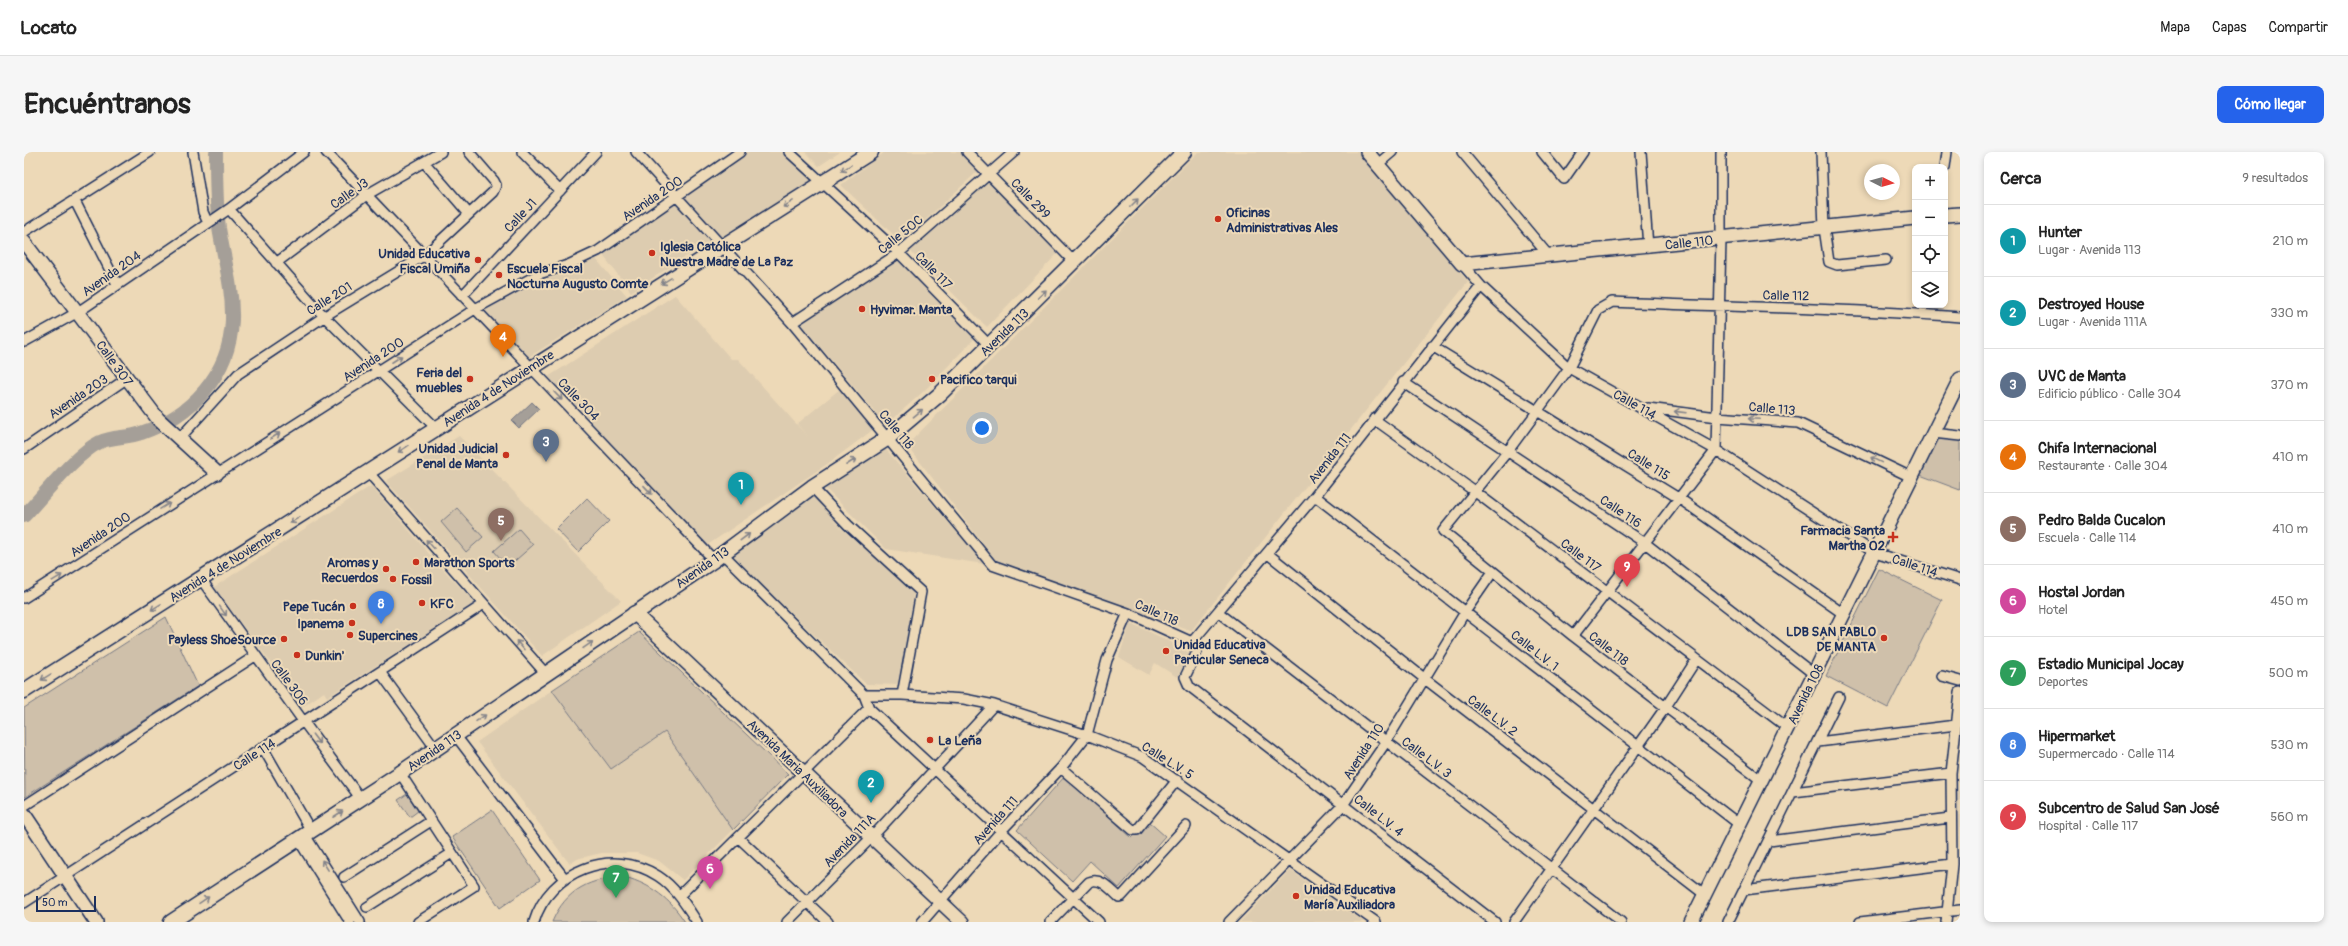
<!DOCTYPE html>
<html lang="es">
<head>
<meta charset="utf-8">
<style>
	:root { --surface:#fff; --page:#f6f6f6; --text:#222; --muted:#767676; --line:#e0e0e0; --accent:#2563eb }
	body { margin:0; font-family:Pangolin,sans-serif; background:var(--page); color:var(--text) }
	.controls { position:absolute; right:12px; top:12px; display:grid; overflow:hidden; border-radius:8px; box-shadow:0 2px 6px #0003 }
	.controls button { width:36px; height:36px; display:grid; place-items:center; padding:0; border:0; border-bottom:1px solid var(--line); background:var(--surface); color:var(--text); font:20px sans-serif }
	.compass { position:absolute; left:1840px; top:12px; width:36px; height:36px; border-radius:50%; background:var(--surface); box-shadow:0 2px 6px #0003; rotate:96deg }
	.scale { position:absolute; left:12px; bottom:10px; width:60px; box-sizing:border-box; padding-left:4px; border:2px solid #1b2f5e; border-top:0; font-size:11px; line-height:14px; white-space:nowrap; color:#1b2f5e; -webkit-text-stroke:3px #edd9b7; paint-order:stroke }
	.you { position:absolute; left:958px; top:276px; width:14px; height:14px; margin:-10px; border:3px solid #fff; border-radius:50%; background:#1a73e8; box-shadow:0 0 0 6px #1a73e833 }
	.badge { display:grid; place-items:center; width:26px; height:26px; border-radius:50%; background:var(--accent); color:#fff; font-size:13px; font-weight:700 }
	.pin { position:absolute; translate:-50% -33px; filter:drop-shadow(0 1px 2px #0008) }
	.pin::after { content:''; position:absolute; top:21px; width:14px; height:12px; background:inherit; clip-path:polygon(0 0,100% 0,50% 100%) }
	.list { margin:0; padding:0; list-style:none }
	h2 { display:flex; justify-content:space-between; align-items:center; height:52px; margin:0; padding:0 16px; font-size:17px }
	h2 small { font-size:13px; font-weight:400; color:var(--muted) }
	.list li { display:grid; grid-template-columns:26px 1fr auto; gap:12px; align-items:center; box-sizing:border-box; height:72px; padding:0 16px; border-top:1px solid var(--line) }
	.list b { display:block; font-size:15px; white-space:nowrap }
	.list p { margin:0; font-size:13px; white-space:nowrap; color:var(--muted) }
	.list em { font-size:13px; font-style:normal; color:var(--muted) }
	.icon { flex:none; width:22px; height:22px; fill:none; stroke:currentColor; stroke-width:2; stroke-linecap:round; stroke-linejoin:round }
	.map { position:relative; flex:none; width:1936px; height:770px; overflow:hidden; border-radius:8px }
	header { display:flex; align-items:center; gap:24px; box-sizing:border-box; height:56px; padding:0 20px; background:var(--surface); border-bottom:1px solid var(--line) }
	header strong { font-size:19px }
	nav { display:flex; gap:22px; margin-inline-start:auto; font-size:14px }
	.intro { display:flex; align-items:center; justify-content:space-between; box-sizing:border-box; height:96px; padding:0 24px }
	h1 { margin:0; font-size:28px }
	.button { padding:10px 18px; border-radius:8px; background:var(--accent); color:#fff; font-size:14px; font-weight:700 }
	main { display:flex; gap:24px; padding:0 24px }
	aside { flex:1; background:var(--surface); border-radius:8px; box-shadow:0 2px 6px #0003 }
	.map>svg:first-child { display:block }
	.built { fill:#ddccb0 }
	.green { fill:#cfc0aa; stroke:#757884 }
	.water { fill:#a59f98; stroke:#6e7281 }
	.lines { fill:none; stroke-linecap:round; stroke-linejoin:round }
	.river { stroke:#a59f98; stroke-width:14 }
	.street-casing { stroke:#1b2f5e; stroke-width:12 }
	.secondary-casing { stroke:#1b2f5e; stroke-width:16 }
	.primary-casing { stroke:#1b2f5e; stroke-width:17 }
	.street { stroke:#edd9b7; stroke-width:9 }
	.secondary { stroke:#edd9b7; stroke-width:13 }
	.primary { stroke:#edd9b7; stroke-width:14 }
	.oneway { stroke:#84848a }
	.poi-dot { fill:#c8321e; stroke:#edd9b7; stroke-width:1.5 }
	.labels { text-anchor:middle; stroke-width:4; stroke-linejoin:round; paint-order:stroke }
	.street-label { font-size:13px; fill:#1b2f5e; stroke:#edd9b7 }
	.poi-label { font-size:13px; font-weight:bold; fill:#1b2f5e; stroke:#edd9b7; text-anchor:start }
</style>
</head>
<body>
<header>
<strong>Locato</strong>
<nav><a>Mapa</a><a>Capas</a><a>Compartir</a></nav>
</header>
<div class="intro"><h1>Encuéntranos</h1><a class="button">Cómo llegar</a></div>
<main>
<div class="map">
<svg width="1936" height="770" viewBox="0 0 1936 770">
	<rect width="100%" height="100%" fill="#edd9b7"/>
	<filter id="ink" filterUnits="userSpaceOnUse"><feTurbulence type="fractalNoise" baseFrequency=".025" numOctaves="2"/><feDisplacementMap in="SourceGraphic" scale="8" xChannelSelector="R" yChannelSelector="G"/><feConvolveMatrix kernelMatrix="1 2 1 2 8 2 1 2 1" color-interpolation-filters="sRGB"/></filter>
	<g filter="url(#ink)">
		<path class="built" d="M 720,0 L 764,0 L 789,29 L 695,86 L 660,47 Z
			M 781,0 L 816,0 L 795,14 Z
			M 861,0 L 937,0 L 955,18 L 880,88 L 876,89 L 817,33 Z
			M 1174,0 L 1336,0 L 1444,130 L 1167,479 L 974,411 L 883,293 Z
			M 965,28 L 1036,99 L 963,175 L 886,99 Z
			M 653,50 L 686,89 L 607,140 L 578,102 Z
			M 572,107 L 603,144 L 503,206 L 457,155 Z
			M 876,107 L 953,184 L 900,239 L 862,273 L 778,173 L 801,153 Z
			M 651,143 L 707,207 L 714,207 L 784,285 L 773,272 L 816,237 L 854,274 L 806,310 L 682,394 L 617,325 L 616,326 L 524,225 Z
			M 435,284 L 597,449 L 518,504 L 362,329 Z
			M 859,294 L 960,412 L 862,397 L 798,333 Z
			M 347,334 L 413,411 L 453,453 L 448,456 L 446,454 L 303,545 L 300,540 L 277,556 L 275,553 L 277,551 L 190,435 Z
			M 787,341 L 818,377 L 890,439 L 876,533 L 842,532 L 705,402 Z
			M 1106,471 L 1145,489 L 1167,502 L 1153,525 L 1131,511 L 1125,523 L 1095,505 Z
			M 528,538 L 587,617 L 641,580 L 709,678 L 659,728 L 635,709 L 613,701 L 578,701 L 556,706 L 545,711 L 453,590 Z
			M 1933,639 L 1936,639 L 1935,699 L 1935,698 Z
			M 1266,718 L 1340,770 L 1216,770 Z"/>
		<path class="green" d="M 1915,283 L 1936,285 L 1936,338 L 1896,323 Z
			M 563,346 L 585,369 L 554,400 L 532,377 Z
			M 433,356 L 459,385 L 442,400 L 417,370 Z
			M 495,377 L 509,393 L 484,415 L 470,399 Z
			M 1855,417 L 1918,448 L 1864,556 L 1802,524 Z
			M 142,465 L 174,534 L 1,645 L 0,556 Z
			M 615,480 L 764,622 L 709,678 L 641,580 L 587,617 L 528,538 Z
			M 1041,624 L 1108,686 L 1124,669 L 1141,684 L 1095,736 L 1066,709 L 1048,729 L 993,678 Z
			M 383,642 L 394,659 L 386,665 L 374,648 Z
			M 468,658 L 516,728 L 476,756 L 428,685 Z
			M 601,725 C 628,733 646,747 661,770 L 528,770 C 542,737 567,726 601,725 Z"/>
		<path class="water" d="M 508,250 L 515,257 L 495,276 L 488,269 Z"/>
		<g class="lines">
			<path class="river" d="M 0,364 C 20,343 51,302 76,290 C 89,284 104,286 117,281 C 167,264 206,223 208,168 C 209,137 200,107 195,76 C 192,50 192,26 192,0"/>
			<g class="street-casing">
				<path id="street" d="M 169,0 L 179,60 L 184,71
					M 302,0 L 690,408
					M 498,0 L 536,39
					M 612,0 L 768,171 L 968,413 L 1104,461 L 1168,490 L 1173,500 L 1161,525 L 1165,534 L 1471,770
					M 765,0 L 875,101 L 965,193
					M 943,0 L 1051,111
					M 1438,0 L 1525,104
					M 1518,0 L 1540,27 L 1559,0
					M 1617,0 L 1624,95
					M 1797,0 L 1800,76 L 1805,110 L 1813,113 L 1862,108
					M 400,10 L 445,62
					M 1354,12 L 1368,0
					M 1921,15 L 1923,0
					M 51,49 L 93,132
					M 205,57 L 297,161 L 412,276
					M 0,80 L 126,0
					M 252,111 L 344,42 L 417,0
					M 1438,112 L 1457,134 L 1545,216 L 1692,298 L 1851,401 L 1936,428
					M 438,144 L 572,0
					M 768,171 L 875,101 L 990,0
					M 0,190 L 54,160 L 205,57 L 280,0
					M 1408,194 L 1656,347 L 1821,463
					M 1379,230 L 1621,391 L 1791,523
					M 1624,256 L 1693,265 L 1774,271 L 1887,325
					M 1350,267 L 1450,339 L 1764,576
					M 1909,281 L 1936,284
					M 155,287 L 214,222 L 301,164 L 401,103 L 469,40 L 472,33 L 470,29 L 445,0
					M 0,297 L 102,227
					M 344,320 L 522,522
					M 788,335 L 824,373 L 897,440 L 878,543
					M 1291,344 L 1716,673
					M 698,401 L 840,543 L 845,556 L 1075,770
					M 1244,402 L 1401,527 L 1680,742
					M 177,427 L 279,569 L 337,647
					M 0,446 L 451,157 L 515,122 L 544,113 L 574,99 L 716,0
					M 1194,460 L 1597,770
					M 1549,484 L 1692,298 L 1697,87 L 1697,0
					M 1168,490 L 1291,344 L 1457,134
					M 356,520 L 412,597
					M 1918,524 L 1936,529
					M 840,543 L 878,543 L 940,547 L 970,553 L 1063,583 L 1119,605 L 1352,770
					M 432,584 L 541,727
					M 1794,590 L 1932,573
					M 239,596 L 287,679
					M 1037,616 L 1109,678 L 1113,678 L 1153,628
					M 376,621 L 450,734 L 394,770
					M 1738,629 L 1549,484 L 1419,379 L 1484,299 L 1545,216 L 1574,158 L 1588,150 C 1704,155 1820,156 1936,165
					M 1769,640 L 1927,621
					M 0,654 L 231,504
					M 281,683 L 336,770
					M 715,686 L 804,770
					M 274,687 L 326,770
					M 1745,689 L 1926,666
					M 320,725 L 407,669
					M 1720,738 L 1928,712
					M 655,744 L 845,556
					M 0,751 L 460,452
					M 343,755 L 428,701
					M 510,770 C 525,719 588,694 634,724 C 651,735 662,753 673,770
					M 763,770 L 847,686 L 970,553
					M 898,770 L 978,678 L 1037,616 L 1063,583 L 1083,508 L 1104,461
					M 1026,770 L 1065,730 C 1077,725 1086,737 1095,745 L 1098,744 L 1162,674
					M 1205,770 L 1319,653 L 1362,590 L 1441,460 L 1468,421
					M 1490,770 L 1641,556 L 1672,508
					M 1704,770 L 1815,545
					M 1836,770 L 1936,758
					M 1922,770 L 1928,712 L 1927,621 L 1936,540"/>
			</g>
			<g class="secondary-casing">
				<path id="secondary" d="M 1343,0 L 1438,112 L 1891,66
					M 1921,63 L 1936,62
					M 0,90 L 134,267 L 193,321
					M 610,461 L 938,770
					M 0,662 L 72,770
					M 1667,770 L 1936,227"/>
			</g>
			<g class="primary-casing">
				<path id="primary" d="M 0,539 L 847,0
					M 147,770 L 376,621 L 690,408 L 788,335 L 864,286 L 916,242 L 1160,0"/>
			</g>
			<use href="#street" class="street"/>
			<use href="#secondary" class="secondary"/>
			<use href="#primary" class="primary"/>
		</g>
		<defs><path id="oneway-shaft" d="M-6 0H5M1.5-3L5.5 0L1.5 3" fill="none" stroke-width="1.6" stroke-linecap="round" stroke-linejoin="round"/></defs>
		<g class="oneway">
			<use href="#oneway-shaft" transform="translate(822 16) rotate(148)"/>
			<use href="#oneway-shaft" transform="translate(1110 51) rotate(-45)"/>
			<use href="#oneway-shaft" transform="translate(764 52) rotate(148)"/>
			<use href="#oneway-shaft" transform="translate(642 129) rotate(148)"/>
			<use href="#oneway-shaft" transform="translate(1018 142) rotate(-44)"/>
			<use href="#oneway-shaft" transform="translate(373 207) rotate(-33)"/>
			<use href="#oneway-shaft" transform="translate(534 244) rotate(46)"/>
			<use href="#oneway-shaft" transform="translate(1656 260) rotate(-173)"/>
			<use href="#oneway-shaft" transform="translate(894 261) rotate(-40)"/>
			<use href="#oneway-shaft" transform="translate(1730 267) rotate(-177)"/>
			<use href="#oneway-shaft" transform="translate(251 284) rotate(-33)"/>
			<use href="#oneway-shaft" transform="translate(379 297) rotate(147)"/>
			<use href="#oneway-shaft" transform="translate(1852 308) rotate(-154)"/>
			<use href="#oneway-shaft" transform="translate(827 310) rotate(-33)"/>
			<use href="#oneway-shaft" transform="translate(624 338) rotate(47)"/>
			<use href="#oneway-shaft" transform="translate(141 354) rotate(-32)"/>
			<use href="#oneway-shaft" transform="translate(271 368) rotate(148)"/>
			<use href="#oneway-shaft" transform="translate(721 385) rotate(-37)"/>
			<use href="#oneway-shaft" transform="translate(406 392) rotate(-132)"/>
			<use href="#oneway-shaft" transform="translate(33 426) rotate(-31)"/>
			<use href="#oneway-shaft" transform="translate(132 455) rotate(148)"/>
			<use href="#oneway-shaft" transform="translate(199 459) rotate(55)"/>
			<use href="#oneway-shaft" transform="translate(496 493) rotate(-131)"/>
			<use href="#oneway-shaft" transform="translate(564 493) rotate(-35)"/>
			<use href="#oneway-shaft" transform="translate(22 525) rotate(148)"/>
			<use href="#oneway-shaft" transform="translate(457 566) rotate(-34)"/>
			<use href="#oneway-shaft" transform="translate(292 587) rotate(53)"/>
			<use href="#oneway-shaft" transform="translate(314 662) rotate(-33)"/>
			<use href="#oneway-shaft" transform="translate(301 713) rotate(-122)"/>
			<use href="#oneway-shaft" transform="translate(180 748) rotate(-34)"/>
		</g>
	</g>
	<g class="poi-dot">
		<circle cx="1194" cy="67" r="4"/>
		<circle cx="628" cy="101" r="4"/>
		<circle cx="454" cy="108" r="4"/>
		<circle cx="475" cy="123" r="4"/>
		<circle cx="838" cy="157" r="4"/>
		<circle cx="446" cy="227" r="4"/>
		<circle cx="908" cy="227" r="4"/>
		<circle cx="482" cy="303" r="4"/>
		<path d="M1867 379h4v4h4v4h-4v4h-4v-4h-4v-4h4z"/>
		<circle cx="392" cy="410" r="4"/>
		<circle cx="362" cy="417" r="4"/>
		<circle cx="369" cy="427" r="4"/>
		<circle cx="398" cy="451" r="4"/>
		<circle cx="329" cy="454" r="4"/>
		<circle cx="328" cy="471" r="4"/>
		<circle cx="326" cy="483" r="4"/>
		<circle cx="1860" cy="486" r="4"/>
		<circle cx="260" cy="487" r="4"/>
		<circle cx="1142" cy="499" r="4"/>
		<circle cx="273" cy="503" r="4"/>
		<circle cx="906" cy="588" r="4"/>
		<circle cx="1272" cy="744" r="4"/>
	</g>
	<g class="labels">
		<g class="street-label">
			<text transform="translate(325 41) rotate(-35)" y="5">Calle J3</text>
			<text transform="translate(628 46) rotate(-34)" y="5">Avenida 200</text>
			<text transform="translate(1007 46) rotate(46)" y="5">Calle 299</text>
			<text transform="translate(496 63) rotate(-47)" y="5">Calle J1</text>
			<text transform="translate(876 82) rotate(-39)" y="5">Calle 50C</text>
			<text transform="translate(1665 90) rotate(-6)" y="5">Calle 110</text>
			<text transform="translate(910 118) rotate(46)" y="5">Calle 117</text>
			<text transform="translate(87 121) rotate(-35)" y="5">Avenida 204</text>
			<text transform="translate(1762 143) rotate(1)" y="5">Calle 112</text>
			<text transform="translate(305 146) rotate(-32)" y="5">Calle 201</text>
			<text transform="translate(980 180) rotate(-44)" y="5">Avenida 113</text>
			<text transform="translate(349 207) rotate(-33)" y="5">Avenida 200</text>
			<text transform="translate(91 211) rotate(54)" y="5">Calle 307</text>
			<text transform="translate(474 236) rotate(-33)" y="5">Avenida 4 de Noviembre</text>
			<text transform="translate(54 244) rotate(-34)" y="5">Avenida 203</text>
			<text transform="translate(555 247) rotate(46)" y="5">Calle 304</text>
			<text transform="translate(1611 252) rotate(29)" y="5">Calle 114</text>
			<text transform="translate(1748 256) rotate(5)" y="5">Calle 113</text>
			<text transform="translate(873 277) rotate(50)" y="5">Calle 118</text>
			<text transform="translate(1305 306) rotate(-52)" y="5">Avenida 111</text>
			<text transform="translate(1625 312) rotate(32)" y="5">Calle 115</text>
			<text transform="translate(1597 359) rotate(34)" y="5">Calle 116</text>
			<text transform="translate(76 382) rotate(-34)" y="5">Avenida 200</text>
			<text transform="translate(1557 403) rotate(37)" y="5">Calle 117</text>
			<text transform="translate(201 412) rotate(-32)" y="5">Avenida 4 de Noviembre</text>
			<text transform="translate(1891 413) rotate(18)" y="5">Calle 114</text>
			<text transform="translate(678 415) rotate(-35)" y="5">Avenida 113</text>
			<text transform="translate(1133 460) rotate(24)" y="5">Calle 118</text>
			<text transform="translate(1585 496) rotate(38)" y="5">Calle 118</text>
			<text transform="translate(1511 498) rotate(38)" y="5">Calle L.V. 1</text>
			<text transform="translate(266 530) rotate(54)" y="5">Calle 306</text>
			<text transform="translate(1781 542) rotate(-64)" y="5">Avenida 108</text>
			<text transform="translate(1469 563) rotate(37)" y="5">Calle L.V. 2</text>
			<text transform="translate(410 598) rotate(-34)" y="5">Avenida 113</text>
			<text transform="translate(1339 599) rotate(-57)" y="5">Avenida 110</text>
			<text transform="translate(230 602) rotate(-33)" y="5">Calle 114</text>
			<text transform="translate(1403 605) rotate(37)" y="5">Calle L.V. 3</text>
			<text transform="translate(1144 608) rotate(32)" y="5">Calle L.V. 5</text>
			<text transform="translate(774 616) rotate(44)" y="5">Avenida Maria Auxiliadora</text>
			<text transform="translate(1355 663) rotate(38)" y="5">Calle L.V. 4</text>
			<text transform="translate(971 668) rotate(-48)" y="5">Avenida 111</text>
			<text transform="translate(825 688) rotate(-46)" y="5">Avenida 111A</text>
		</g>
		<g class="poi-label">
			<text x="1202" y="65">Oficinas<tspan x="1202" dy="15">Administrativas Ales</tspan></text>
			<text x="636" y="99">Iglesia Católica<tspan x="636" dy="15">Nuestra Madre de La Paz</tspan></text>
			<text x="446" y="106" text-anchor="end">Unidad Educativa<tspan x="446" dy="15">Fiscal Umiña</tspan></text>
			<text x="483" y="121">Escuela Fiscal<tspan x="483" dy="15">Nocturna Augusto Comte</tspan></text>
			<text x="846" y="162">Hyvimar. Manta</text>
			<text x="438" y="225" text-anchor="end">Feria del<tspan x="438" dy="15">muebles</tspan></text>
			<text x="916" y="232">Pacifico tarqui</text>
			<text x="474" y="301" text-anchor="end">Unidad Judicial<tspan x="474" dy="15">Penal de Manta</tspan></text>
			<text x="1861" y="383" text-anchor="end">Farmacia Santa<tspan x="1861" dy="15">Martha 02</tspan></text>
			<text x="354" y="415" text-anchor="end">Aromas y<tspan x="354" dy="15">Recuerdos</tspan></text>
			<text x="400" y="415">Marathon Sports</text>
			<text x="377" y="432">Fossil</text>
			<text x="406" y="456">KFC</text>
			<text x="321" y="459" text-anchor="end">Pepe Tucán</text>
			<text x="320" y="476" text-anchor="end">Ipanema</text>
			<text x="1852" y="484" text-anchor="end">LDB SAN PABLO<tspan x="1852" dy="15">DE MANTA</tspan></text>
			<text x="334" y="488">Supercines</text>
			<text x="252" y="492" text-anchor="end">Payless ShoeSource</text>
			<text x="1150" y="497">Unidad Educativa<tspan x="1150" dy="15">Particular Seneca</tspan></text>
			<text x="281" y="508">Dunkin'</text>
			<text x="914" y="593">La Leña</text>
			<text x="1280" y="742">Unidad Educativa<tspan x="1280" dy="15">María Auxiliadora</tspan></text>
		</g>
	</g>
</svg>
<div class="controls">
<button>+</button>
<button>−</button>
<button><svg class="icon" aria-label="locate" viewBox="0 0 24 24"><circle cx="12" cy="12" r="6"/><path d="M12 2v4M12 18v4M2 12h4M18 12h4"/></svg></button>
<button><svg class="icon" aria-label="layers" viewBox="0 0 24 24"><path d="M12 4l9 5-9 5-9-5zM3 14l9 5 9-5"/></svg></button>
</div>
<svg class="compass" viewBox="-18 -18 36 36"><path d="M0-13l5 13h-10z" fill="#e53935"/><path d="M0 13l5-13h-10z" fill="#767676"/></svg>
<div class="scale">50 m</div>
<div class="you"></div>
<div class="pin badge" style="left:717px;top:353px;background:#0f9aa8">1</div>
<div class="pin badge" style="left:847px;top:651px;background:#0f9aa8">2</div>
<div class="pin badge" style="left:522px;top:310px;background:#5c6f8a">3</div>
<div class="pin badge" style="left:479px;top:205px;background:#e8710a">4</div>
<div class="pin badge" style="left:477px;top:389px;background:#8d6e63">5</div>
<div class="pin badge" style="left:686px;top:737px;background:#d1479c">6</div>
<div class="pin badge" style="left:592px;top:746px;background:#2e9e5b">7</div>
<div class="pin badge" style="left:357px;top:472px;background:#3f7fe0">8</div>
<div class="pin badge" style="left:1603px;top:435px;background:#e0444e">9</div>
</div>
<aside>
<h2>Cerca<small>9 resultados</small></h2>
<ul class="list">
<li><span class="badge" style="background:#0f9aa8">1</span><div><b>Hunter</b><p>Lugar · Avenida 113</p></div><em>210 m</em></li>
<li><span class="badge" style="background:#0f9aa8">2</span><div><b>Destroyed House</b><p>Lugar · Avenida 111A</p></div><em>330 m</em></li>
<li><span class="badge" style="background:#5c6f8a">3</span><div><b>UVC de Manta</b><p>Edificio público · Calle 304</p></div><em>370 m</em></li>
<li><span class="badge" style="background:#e8710a">4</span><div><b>Chifa Internacional</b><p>Restaurante · Calle 304</p></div><em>410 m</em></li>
<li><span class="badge" style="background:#8d6e63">5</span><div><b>Pedro Balda Cucalon</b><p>Escuela · Calle 114</p></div><em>410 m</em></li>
<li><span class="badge" style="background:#d1479c">6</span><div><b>Hostal Jordan</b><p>Hotel</p></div><em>450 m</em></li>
<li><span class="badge" style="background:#2e9e5b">7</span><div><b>Estadio Municipal Jocay</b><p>Deportes</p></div><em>500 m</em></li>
<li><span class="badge" style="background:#3f7fe0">8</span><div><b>Hipermarket</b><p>Supermercado · Calle 114</p></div><em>530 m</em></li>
<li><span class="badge" style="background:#e0444e">9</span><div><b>Subcentro de Salud San José</b><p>Hospital · Calle 117</p></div><em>560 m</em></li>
</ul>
</aside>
</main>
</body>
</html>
